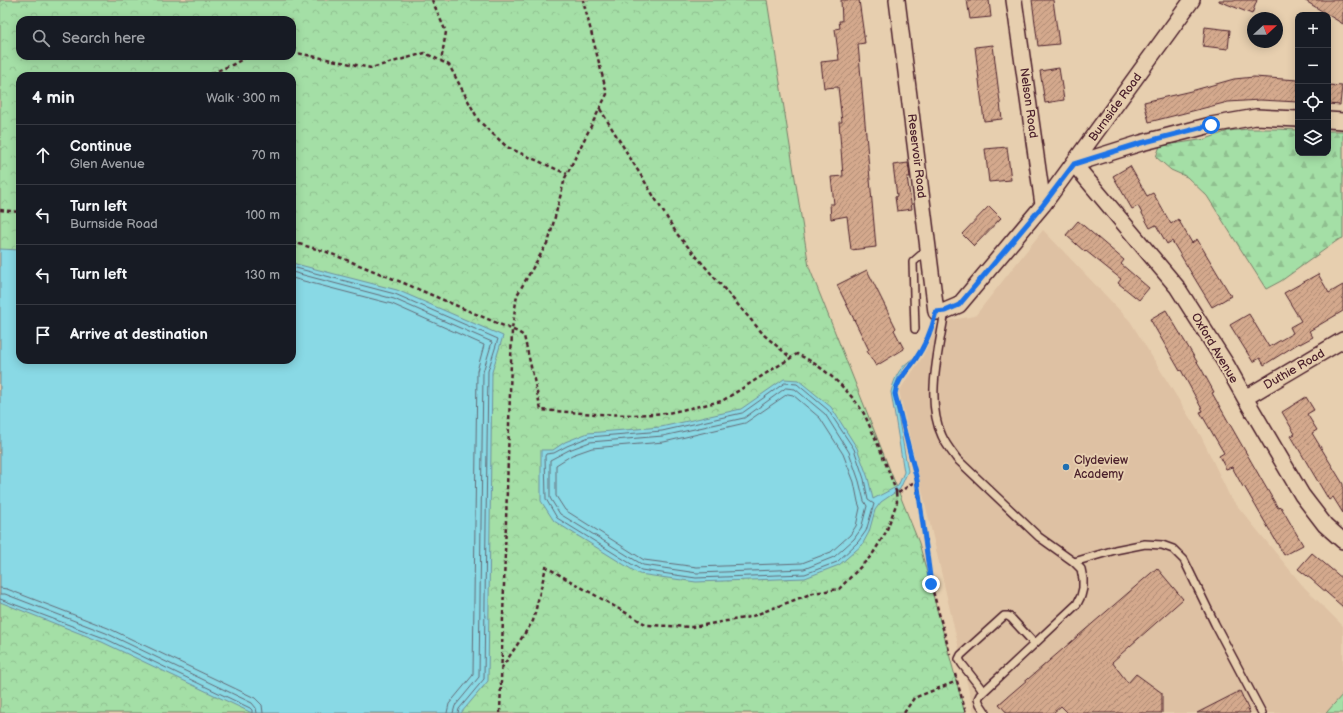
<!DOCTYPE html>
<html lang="en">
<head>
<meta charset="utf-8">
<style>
	:root { --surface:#171b24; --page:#20242c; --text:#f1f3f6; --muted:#9ea1a6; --line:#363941 }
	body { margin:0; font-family:"Balsamiq Sans",sans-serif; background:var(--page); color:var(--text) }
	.controls { position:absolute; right:12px; top:12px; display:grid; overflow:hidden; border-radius:8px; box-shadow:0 2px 10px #0003 }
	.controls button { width:36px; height:36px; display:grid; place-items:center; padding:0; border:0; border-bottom:1px solid var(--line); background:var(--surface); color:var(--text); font:20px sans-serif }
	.compass { position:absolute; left:1247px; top:12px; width:36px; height:36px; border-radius:50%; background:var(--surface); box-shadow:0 2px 10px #0003; rotate:69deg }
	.stop { position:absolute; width:12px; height:12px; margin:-9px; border:3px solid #1a73e8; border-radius:50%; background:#fff }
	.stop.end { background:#1a73e8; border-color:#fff; box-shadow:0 1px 4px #0008 }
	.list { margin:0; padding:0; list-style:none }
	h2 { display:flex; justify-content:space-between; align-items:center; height:52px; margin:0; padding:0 16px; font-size:17px }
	h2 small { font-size:13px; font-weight:400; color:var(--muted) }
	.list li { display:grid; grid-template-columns:26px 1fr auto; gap:12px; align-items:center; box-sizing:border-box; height:60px; padding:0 16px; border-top:1px solid var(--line) }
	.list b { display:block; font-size:15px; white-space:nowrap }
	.list p { margin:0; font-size:13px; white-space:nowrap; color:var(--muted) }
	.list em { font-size:13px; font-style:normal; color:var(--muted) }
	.icon { flex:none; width:22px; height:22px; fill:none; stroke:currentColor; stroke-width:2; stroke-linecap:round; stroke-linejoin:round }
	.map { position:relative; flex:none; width:1343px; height:713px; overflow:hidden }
	.search { position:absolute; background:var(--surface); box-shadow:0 2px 10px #0003; left:16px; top:16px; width:280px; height:44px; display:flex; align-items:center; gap:10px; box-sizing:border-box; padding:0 14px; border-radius:12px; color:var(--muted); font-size:15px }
	.panel { position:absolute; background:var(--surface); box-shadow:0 2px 10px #0003; left:16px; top:72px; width:280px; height:292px; border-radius:12px }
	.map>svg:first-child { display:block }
	.built { fill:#dec1a3 }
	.grass { fill:#a4dfa6; stroke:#777f68 }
	.forest { fill:url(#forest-firs); stroke:#777f68 }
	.park { fill:url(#park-crowns); stroke:#777f68; fill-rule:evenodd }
	.water { fill:#89d9e5; stroke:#708f9b }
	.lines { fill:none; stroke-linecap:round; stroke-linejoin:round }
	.shore { stroke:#636975; stroke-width:1 }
	.building { fill:url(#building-hatch); stroke:#4a1f2b }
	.service-casing { stroke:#4a1f2b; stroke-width:10 }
	.minor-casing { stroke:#4a1f2b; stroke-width:18 }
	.path { stroke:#4a1f2b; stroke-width:2.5; stroke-dasharray:4 3; stroke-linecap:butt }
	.service { stroke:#e7cfaf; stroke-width:7 }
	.minor { stroke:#e7cfaf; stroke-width:15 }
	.route { stroke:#1a73e8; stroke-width:5 }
	.poi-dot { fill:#1f6fb2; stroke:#e7cfaf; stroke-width:1.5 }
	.labels { text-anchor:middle; stroke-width:4; stroke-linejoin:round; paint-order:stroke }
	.street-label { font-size:12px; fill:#4a1f2b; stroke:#e7cfaf }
	.poi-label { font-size:12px; fill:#4a1f2b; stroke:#e7cfaf; text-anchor:start }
</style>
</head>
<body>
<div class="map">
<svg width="1343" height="713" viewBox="0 0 1343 713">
	<defs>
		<pattern id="forest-firs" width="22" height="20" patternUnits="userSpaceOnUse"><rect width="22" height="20" fill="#a4dfa6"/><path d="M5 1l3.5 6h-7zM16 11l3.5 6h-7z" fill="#8fbf8f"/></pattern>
		<pattern id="park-crowns" width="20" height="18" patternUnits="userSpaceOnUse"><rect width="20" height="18" fill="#a4dfa6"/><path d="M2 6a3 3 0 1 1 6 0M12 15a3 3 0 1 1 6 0" fill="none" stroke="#8fbf8f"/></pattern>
		<pattern id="building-hatch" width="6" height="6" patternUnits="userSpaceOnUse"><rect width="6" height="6" fill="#d4a98d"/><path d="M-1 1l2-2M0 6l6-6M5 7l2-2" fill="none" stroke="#ae8973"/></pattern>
	</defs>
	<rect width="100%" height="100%" fill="#e7cfaf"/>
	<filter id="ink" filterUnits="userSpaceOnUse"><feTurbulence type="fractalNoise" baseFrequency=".025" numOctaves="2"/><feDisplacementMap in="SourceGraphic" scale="8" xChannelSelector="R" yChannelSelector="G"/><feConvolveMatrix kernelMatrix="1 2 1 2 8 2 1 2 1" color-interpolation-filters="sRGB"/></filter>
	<g filter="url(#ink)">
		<path class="built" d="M 1043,230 L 1130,321 L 1201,436 L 1230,497 L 1303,586 L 1343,626 L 1343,713 L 974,713 L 899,391 L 922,358 L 939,322 L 975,316 Z"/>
		<path class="grass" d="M 1343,694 L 1343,713 L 1326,713 Z"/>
		<path class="forest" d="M 1248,129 L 1276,129 L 1298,130 L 1298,153 L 1328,153 L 1328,131 L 1343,131 L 1343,238 L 1338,240 L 1281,281 L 1266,289 L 1207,196 L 1187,177 L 1171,170 L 1156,157 L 1160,146 L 1206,139 L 1228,131 Z"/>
		<path class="park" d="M 0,0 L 767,0 L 809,267 L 919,543 L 965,713 L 0,713 ZM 20,20 L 292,20 L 292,56 L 20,56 ZM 20,76 L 292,76 L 292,360 L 20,360 Z"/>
		<path class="water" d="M 0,249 L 20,250 L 20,360 L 292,360 L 292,263 L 397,290 L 503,336 L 492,372 L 488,681 L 461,713 L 252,713 L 102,642 L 0,602 Z
			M 914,358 C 902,368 896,378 894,393 L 908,471 L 900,489 L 881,502 L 875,510 L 869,532 L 862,545 L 839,565 L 805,578 L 696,582 L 639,574 L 554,521 L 541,501 L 541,450 L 553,450 L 565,442 L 588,433 L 661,427 L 741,409 L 784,379 L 798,380 L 831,407 L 857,448 L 868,478 L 873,499 L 898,486 L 904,472 L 891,392 C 895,376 900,366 914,358 Z"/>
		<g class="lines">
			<path class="shore" d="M 292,267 L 395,294 L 498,339 L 488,371 L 484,679 L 459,709 L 458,713
				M 292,272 L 394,299 L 492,342 L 483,372 L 479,677 L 455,706 L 453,713
				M 292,278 L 392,304 L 484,345 L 477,371 L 473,675 L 449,704 L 447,713
				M 785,383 L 797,384 L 828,410 L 854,449 L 864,479 L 868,500 L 874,504 L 866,531 L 858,542 L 837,562 L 805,574 L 696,578 L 641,570 L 557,518 L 546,499 L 545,456 L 546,454 L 554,453 L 567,446 L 589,437 L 662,431 L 742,413 Z
				M 786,388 L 795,389 L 825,414 L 849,452 L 859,481 L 864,501 L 867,506 L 861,529 L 854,539 L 834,557 L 804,569 L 697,573 L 643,565 L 560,514 L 550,498 L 550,460 L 569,450 L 590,442 L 663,436 L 744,418 Z
				M 788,394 L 793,395 L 820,418 L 843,454 L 854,482 L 858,502 L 860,508 L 856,526 L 850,535 L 831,552 L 802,563 L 697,567 L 644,560 L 565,510 L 556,496 L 556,465 L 572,455 L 592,448 L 664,442 L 745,423 Z
				M 0,588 L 7,589 L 108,628 L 255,698 L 262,705 L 263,713
				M 0,594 L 5,594 L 106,633 L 252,703 L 256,708 L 257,713
				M 0,599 L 104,638 L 250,708 L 252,710 L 252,713"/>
		</g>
		<path class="building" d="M 841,0 L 859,0 L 865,43 L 858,44 L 876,247 L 851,250 L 847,216 L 831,219 L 830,204 L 834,204 L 831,177 L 843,176 L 839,122 L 842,122 L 838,87 L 824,88 L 821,62 L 839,60 L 835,29 L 840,28 L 839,21 L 842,21 Z
			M 967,0 L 989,0 L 991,17 L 970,19 Z
			M 1032,0 L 1053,0 L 1059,44 L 1038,46 Z
			M 1219,0 L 1257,0 L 1252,14 L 1219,1 Z
			M 1304,0 L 1343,0 L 1343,24 Z
			M 1205,27 L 1230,30 L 1228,49 L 1203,46 Z
			M 993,45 L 1002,119 L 984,121 L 975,47 Z
			M 1059,68 L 1064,100 L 1045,103 L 1040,71 Z
			M 1254,77 L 1298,80 L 1298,102 L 1260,100 L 1228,102 L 1149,122 L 1144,102 L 1191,91 L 1234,79 Z
			M 1328,85 L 1342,86 L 1340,105 L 1328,104 Z
			M 1007,147 L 1011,180 L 989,182 L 985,149 Z
			M 908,163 L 910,177 L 907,177 L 912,209 L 897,211 L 895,197 L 897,196 L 893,165 Z
			M 1130,166 L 1147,196 L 1153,193 L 1171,224 L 1178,219 L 1192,243 L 1197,239 L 1231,296 L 1212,307 L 1172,241 L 1167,244 L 1156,225 L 1150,228 L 1138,206 L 1132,209 L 1113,176 Z
			M 989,206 L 1001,218 L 974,246 L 962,234 Z
			M 1078,221 L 1124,260 L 1121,264 L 1149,288 L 1139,300 L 1118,283 L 1121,279 L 1086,251 L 1085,252 L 1066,235 Z
			M 867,270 L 896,328 L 894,330 L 904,349 L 876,366 L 867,351 L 869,350 L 837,285 Z
			M 1318,274 L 1329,293 L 1343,285 L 1343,311 L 1309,331 L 1313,337 L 1300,344 L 1299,343 L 1264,365 L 1260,358 L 1253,362 L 1230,325 L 1249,314 L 1269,347 L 1293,333 L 1290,327 L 1301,321 L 1284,293 Z
			M 1166,310 L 1202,370 L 1214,392 L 1212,393 L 1264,484 L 1278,508 L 1281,507 L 1303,545 L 1284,555 L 1244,486 L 1243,487 L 1232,467 L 1226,469 L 1219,456 L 1224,453 L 1200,412 L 1203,411 L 1181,370 L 1180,371 L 1150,319 Z
			M 1306,397 L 1314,410 L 1307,414 L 1317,430 L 1312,433 L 1343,484 L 1343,513 L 1333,497 L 1329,500 L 1314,475 L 1291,436 L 1295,434 L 1282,412 Z
			M 1312,553 L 1343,579 L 1343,607 L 1311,579 L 1298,569 Z
			M 1157,568 L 1183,599 L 1112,662 L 1128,683 L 1136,674 L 1162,693 L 1162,713 L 1068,713 L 1061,706 L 1053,713 L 1007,713 L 999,704 Z
			M 1240,691 L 1250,713 L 1197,713 Z"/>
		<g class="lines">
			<g class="service-casing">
				<path id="service" d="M 945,311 C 939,349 925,401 942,436 C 946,445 952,452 957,459 L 1039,537 L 1074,562 L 1081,569 L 1083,579 L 1083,588 L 1081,596 L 1077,604 L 980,695 L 978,699 L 980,704 L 986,713
					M 915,329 L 913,262 L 928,249
					M 1074,562 L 1115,550 L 1145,544 L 1162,545 L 1173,549 L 1184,560 L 1215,624 L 1262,713
					M 983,691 L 962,664 L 959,659 L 961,655 L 1004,616 L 1008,616 L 1011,618 L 1034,643"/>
			</g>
			<g class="minor-casing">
				<path id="minor" d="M 897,0 L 936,312 L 945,311 L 959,305 L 1043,205 L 1192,0
					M 1014,0 L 1043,205
					M 1298,119 L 1256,117 L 1211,125 L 1141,143 L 1074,164 L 1177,287 L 1226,364 L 1245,398 L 1302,495 L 1325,525 L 1343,541
					M 1328,120 L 1343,121
					M 1245,398 L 1343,340"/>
			</g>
			<path class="path" d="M 432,0 L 446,32 L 441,61
				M 292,52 L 371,68 L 425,53 L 449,65 L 479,121 L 507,147 L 567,174
				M 205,76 L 234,64 L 248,56
				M 600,109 L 677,234 L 764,335 L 791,358
				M 0,210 L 20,212
				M 292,242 L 327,252 L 406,284 L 518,332 L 524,336 L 541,410 L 595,414 L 633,415 L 668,413 L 722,401 L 797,354 C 822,365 848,389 863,412 C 866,417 868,423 871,429 C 881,450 889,472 897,494 L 917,480
				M 930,333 C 925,343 920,353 914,362 C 906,373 897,380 895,394 L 917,480 L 931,584 L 950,654
				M 501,669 L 533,621 L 546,567 L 647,625 L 692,627 L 750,617 L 813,593 L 839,589 L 872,555 L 886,532 L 897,502 L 896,492
				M 955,674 L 966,713
				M 500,713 L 512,329 L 517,295 L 549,240 L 565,178 L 607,94 L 583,0
				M 904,713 L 914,698 L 957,681"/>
			<use href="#service" class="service"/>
			<use href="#minor" class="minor"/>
		</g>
	</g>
	<g class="lines" filter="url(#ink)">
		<path class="route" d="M 931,584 L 917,480 L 895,394 C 897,379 907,372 915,360 C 925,346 932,329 936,312 L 945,311 L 959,305 L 1043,205 L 1074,164 L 1141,143 L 1211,125"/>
	</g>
	<circle class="poi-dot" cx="1066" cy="467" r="4"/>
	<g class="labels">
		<g class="street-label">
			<text transform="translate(1029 103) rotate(82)" y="4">Nelson Road</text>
			<text transform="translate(1115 107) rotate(-54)" y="4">Burnside Road</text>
			<text transform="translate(917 156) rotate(83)" y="4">Reservoir Road</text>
			<text transform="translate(1215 348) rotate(59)" y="4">Oxford Avenue</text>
			<text transform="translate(1294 369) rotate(-30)" y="4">Duthie Road</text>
		</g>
		<g class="poi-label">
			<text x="1074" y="464">Clydeview<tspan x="1074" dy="14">Academy</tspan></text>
		</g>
	</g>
</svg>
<div class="controls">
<button>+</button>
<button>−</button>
<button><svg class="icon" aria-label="locate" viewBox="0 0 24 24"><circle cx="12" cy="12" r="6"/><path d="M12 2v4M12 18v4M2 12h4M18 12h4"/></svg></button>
<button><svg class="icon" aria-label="layers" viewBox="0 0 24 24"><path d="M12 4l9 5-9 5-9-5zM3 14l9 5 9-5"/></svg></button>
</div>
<svg class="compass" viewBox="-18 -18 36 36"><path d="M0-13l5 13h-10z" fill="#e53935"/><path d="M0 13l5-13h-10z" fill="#9ea1a6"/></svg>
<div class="stop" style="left:1211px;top:125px"></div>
<div class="stop end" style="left:931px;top:584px"></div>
<div class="search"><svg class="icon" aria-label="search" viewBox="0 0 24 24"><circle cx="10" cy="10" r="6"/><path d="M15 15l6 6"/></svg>Search here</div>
<section class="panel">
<h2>4 min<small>Walk · 300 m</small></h2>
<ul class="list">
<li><svg class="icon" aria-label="ahead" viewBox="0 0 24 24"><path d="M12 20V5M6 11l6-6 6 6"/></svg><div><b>Continue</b><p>Glen Avenue</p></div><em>70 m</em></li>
<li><svg class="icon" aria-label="left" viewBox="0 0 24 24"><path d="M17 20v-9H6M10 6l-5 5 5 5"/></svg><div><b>Turn left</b><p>Burnside Road</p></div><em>100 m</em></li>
<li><svg class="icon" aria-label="left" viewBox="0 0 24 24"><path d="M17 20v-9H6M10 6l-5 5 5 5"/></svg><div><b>Turn left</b></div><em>130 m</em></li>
<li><svg class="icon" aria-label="arrive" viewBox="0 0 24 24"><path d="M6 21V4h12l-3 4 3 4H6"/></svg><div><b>Arrive at destination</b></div></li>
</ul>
</section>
</div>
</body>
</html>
